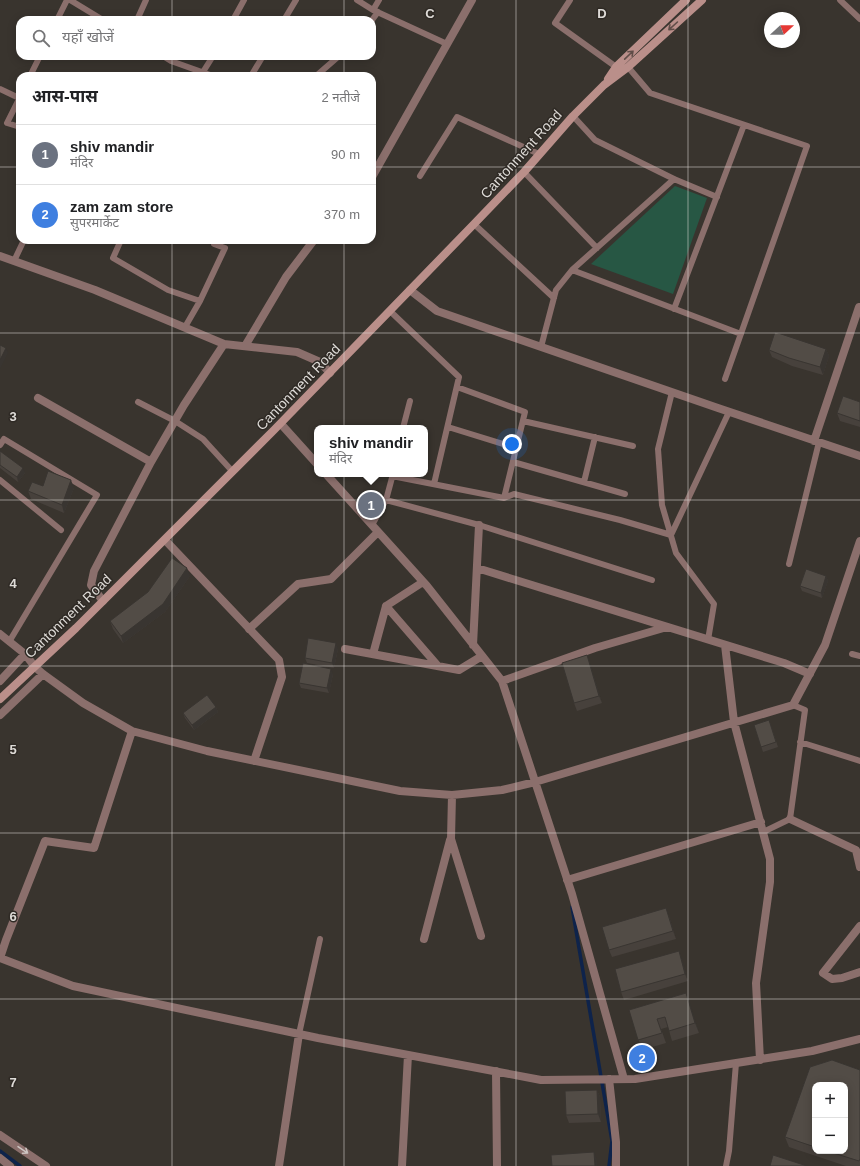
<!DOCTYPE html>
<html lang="hi">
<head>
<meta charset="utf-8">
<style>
	:root { --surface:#fff; --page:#f2f2f2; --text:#202124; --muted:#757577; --line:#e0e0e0; --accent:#7e5763 }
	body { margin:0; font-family:Helvetica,"Noto Sans Devanagari",sans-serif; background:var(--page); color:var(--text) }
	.controls { position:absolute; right:12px; bottom:12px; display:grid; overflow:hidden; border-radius:8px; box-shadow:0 2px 10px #0003 }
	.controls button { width:36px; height:36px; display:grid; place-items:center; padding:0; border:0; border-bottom:1px solid var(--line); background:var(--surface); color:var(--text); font:20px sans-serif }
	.compass { position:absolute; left:764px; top:12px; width:36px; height:36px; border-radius:50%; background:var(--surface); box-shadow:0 2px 10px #0003; rotate:69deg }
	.you { position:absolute; left:512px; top:444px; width:14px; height:14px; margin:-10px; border:3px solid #fff; border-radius:50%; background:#1a73e8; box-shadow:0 0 0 6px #1a73e833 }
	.badge { display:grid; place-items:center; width:26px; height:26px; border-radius:50%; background:var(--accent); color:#fff; font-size:13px; font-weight:700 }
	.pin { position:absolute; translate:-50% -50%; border:2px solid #fff; box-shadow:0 1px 4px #0006 }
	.popup { position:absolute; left:314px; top:425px; width:114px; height:52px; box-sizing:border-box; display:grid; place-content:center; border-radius:8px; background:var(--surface); filter:drop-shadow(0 1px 3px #0005); font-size:13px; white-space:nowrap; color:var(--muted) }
	.popup b { font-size:15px; color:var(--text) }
	.popup::after { content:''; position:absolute; left:50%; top:100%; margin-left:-8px; border:8px solid transparent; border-top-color:var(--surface) }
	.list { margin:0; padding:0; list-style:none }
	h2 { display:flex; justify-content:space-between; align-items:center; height:52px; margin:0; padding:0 16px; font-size:17px }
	h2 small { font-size:13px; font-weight:400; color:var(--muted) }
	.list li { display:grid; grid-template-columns:26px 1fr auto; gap:12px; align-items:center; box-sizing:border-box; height:60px; padding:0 16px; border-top:1px solid var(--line) }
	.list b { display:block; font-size:15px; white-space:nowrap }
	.list p { margin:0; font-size:13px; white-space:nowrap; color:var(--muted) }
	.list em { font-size:13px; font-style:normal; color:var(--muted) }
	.icon { flex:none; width:22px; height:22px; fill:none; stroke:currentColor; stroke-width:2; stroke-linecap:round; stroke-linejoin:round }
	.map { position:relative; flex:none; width:860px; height:1166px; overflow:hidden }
	.search { position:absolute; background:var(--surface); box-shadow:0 2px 10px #0003; left:16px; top:16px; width:360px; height:44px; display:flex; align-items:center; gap:10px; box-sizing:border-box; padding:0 14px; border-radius:12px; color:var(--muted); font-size:15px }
	.panel { position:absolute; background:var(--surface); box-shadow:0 2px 10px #0003; left:16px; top:72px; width:360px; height:172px; border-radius:12px }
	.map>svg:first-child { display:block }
	.green { fill:#275744 }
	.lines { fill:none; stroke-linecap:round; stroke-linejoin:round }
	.stream { stroke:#0e234b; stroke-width:3.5 }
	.lane { stroke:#8b6f6c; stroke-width:6 }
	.street { stroke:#8b6f6c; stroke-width:8 }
	.secondary { stroke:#ba8f8a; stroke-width:8 }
	.wall { fill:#47413c; fill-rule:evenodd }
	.shaded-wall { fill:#393531 }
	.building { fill:#524c46; stroke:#393531 }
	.oneway { stroke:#604d48 }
	.oneway2 { stroke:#cdc5c2 }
	.grid { fill:none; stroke:#dedbd7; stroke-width:1; stroke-opacity:0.55 }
	.labels { text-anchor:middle; stroke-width:3; stroke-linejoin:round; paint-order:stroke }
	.street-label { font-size:14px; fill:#dedbd7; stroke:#2f2a25 }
	.grid-label { font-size:13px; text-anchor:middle; font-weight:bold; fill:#dedbd7; stroke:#2f2a25; stroke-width:3; stroke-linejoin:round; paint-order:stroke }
</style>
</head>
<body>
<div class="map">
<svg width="860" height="1166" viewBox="0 0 860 1166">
	<rect width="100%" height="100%" fill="#39342e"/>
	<path class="green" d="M 675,186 L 707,198 L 673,294 L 591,264 Z"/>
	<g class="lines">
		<path class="stream" d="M 572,907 L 612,1141 L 609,1166
			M 0,1151 L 20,1166"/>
		<path class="lane" d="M 70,0 L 103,20
			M 357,0 L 373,10 L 447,44
			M 570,0 L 555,23 L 619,69
			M 840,0 L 860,19
			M 373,10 L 379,0
			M 57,20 L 67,0
			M 137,20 L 146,0
			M 233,20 L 244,0
			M 284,20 L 296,0
			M 372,20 L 378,12
			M 163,56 L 171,61 L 213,76
			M 628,67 L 650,93 L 807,146 L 725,379
			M 203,72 L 213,56
			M 30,76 L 40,56
			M 251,76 L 263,56
			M 316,76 L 339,56
			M 0,89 L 19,98
			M 20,97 L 7,123 L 20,127
			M 573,116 L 595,140 L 674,179 L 717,197
			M 524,172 L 597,248
			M 420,176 L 457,117 L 539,154
			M 474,224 L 554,298
			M 121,240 L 113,258 L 168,290 L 200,301
			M 14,261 L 24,240
			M 572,270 L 741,334
			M 674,309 L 744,125
			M 390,311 L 459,377 L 434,484
			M 185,327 L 200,301 L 225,248 L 214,244 L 216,240
			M 541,347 L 556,290 L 572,270 L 674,179
			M 457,387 L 525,412 L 504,498
			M 672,392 L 658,449 L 662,505 L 676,553 L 714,604 L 708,640
			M 138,402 L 175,421 L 203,439 L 233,472
			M 523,421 L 633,446
			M 448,427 L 516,448
			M 403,428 L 410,401
			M 0,445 L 4,439 L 97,495 L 9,642
			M 513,462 L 625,494
			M 392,476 L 504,498 L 514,494 L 620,520 L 671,535 L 729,412
			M 0,480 L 61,530
			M 584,482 L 595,437
			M 386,500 L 479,525 L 652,580
			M 372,525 L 386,500 L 393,474
			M 789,564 L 819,442
			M 852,654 L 860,656
			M 800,742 L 860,761
			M 763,832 L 790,819 L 805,710 L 793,705
			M 299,1034 L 320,939
			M 726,1166 L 729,1151 L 736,1063"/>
		<path class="street" d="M 372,177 L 472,0
			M 0,256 L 95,290 L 224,344 L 297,352 L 320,362 L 330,373
			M 410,290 L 437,311 L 718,408 L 860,456
			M 245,346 L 286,277 L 314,240
			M 38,398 L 151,462
			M 281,424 L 317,464
			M 814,441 L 859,307
			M 326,474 L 427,586 L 502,681 L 572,894 L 624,1079
			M 165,540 L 279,660 L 282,677 L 254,761
			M 477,568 L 784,663 L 810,674
			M 423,582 L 386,606 L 438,666
			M 103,601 L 91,585 L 94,571 L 151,462 L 184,405 L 224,344
			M 249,629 L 298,584 L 331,579 L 378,532
			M 0,634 L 25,654 L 35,667 L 43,674 L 83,703 L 132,731 L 207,751 L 400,791 L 452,795 L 502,790 L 535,782 L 793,705 L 825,645 L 860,541
			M 473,645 L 479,525
			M 725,645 L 734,722 L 770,859 L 770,882 L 756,983 L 760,1060
			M 345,649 L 459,670 L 482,656
			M 373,654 L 386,606
			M 0,681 L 25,654
			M 502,681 L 595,648 L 667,627
			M 0,715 L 43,674
			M 452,795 L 451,839 L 481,936
			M 790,819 L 856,850 L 860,867
			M 567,880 L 761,822
			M 860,926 L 823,973 L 832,979 L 842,978 L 860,972
			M 424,939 L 450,840
			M 0,958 L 73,986 L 318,1038 L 541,1080 L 635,1079 L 812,1051 L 860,1039
			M 0,958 L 6,940 L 45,841 L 94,848 L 132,731
			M 496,1071 L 497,1166
			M 609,1079 L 616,1142 L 616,1166
			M 0,1135 L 46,1166
			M 0,1158 L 10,1166
			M 279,1166 L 299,1034
			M 402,1166 L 408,1055"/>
		<path class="secondary" d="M 608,79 L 616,67 L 686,0
			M 0,699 L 76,628 L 274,430 L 474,224 L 524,172 L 573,116 L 604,85 L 628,67 L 702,0"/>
	</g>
	<path class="wall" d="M 826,349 L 829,356 L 823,375 L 792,366 L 772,357 L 769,350 Z
		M 860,402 L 860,427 L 840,421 L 837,413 Z
		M 0,451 L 25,473 L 18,482 L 0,468 Z
		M 43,486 L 74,488 L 64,513 L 31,499 L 28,491 Z
		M 190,576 L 165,612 L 123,643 L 113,629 L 110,621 Z
		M 826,576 L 828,581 L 822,598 L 802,591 L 800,586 Z
		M 338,649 L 334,668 L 307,663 L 305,658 Z
		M 587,655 L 602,703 L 577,711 L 574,703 Z
		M 333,674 L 329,693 L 301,688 L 299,683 Z
		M 216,707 L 218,712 L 194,730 L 185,718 L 183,713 Z
		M 769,720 L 778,747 L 763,752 L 754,725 Z
		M 669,916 L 676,939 L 612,957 L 609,950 Z
		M 679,951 L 688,981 L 624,1000 L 621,992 Z
		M 686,993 L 699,1033 L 672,1041 L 668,1027 L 661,1029 L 666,1043 L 642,1050 L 629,1010 Z
		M 832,1060 L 860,1070 L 860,1166 L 846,1166 L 789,1147 L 785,1137 L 810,1067 ZM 815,1085 L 845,1085 L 845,1151 L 815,1151 Z
		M 597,1090 L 600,1097 L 601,1122 L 569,1123 L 566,1115 Z"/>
	<path class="shaded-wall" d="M 6,348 L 8,353 L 0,369 L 0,360 Z
		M 826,349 L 829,356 L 823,375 L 820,367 Z
		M 23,468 L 25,473 L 18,482 L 17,477 Z
		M 71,480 L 74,488 L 64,513 L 62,505 Z
		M 187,568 L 190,576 L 165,612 L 123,643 L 121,636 Z
		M 826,576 L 828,581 L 822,598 L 821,593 Z
		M 336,643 L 338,649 L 334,668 L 332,663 Z
		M 587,655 L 590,663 L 602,703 L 599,696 Z
		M 331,669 L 333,674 L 329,693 L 327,688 Z
		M 216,707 L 218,712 L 194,730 L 192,725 Z
		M 666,908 L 669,916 L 676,939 L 673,931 Z
		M 679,951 L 682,958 L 688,981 L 685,974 Z
		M 686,993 L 690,1003 L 699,1033 L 695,1023 Z
		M 597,1090 L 600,1097 L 601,1122 L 598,1114 Z
		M 594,1152 L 597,1160 L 597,1166 L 595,1166 Z"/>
	<path class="building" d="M 775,332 L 826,349 L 820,367 L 789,358 L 769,350 Z
		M 0,345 L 6,348 L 0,360 Z
		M 843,396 L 860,402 L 860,421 L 837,413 Z
		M 0,451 L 23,468 L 17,477 L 0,465 Z
		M 48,471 L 71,480 L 62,505 L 28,491 L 32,482 L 43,486 Z
		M 172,558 L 187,568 L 163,604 L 121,636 L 110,621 L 148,592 Z
		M 806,569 L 826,576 L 821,593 L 800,586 Z
		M 308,638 L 336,643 L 332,663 L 305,658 Z
		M 587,655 L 599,696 L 574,703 L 562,663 Z
		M 303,663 L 331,669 L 327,688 L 299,683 Z
		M 207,695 L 216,707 L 192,725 L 183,713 Z
		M 769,720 L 776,742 L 761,747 L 754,725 Z
		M 666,908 L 673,931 L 609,950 L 602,927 Z
		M 679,951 L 685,974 L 621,992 L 615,969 Z
		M 686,993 L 695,1023 L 669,1031 L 665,1017 L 657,1019 L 662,1033 L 638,1040 L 629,1010 Z
		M 832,1060 L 860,1070 L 860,1159 L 859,1161 L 827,1151 L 845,1151 L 845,1085 L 815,1085 L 815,1147 L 785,1137 L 810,1067 Z
		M 597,1090 L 598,1114 L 566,1115 L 565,1091 Z
		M 594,1152 L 595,1166 L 552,1166 L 551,1155 Z
		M 773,1155 L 807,1166 L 770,1166 Z"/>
	<defs><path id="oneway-shaft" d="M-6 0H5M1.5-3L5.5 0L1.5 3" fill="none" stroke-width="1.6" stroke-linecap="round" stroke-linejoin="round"/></defs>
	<g class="oneway">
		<use href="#oneway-shaft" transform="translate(673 26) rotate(138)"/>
		<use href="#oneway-shaft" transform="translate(629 55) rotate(-44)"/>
	</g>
	<use class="oneway2" href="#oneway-shaft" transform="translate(23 1150) rotate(34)"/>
	<path class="grid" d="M 172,0 L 172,20M 344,0 L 344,20M 516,0 L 516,1166M 688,0 L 688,1166M 172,56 L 172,76M 344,56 L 344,76M 0,167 L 20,167M 372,167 L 860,167M 172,240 L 172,1166M 344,240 L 344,1166M 0,333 L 860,333M 0,500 L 860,500M 0,666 L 860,666M 0,833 L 860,833M 0,999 L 860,999"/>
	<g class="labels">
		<g class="street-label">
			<text transform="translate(521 154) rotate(-48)" y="5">Cantonment Road</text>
			<text transform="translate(298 387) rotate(-46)" y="5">Cantonment Road</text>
			<text transform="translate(68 616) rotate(-44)" y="5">Cantonment Road</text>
		</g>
	</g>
	<g class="grid-label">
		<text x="430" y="18">C</text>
		<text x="602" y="18">D</text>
		<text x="13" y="421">3</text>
		<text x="13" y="588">4</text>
		<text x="13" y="754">5</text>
		<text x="13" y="921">6</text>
		<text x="13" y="1087">7</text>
	</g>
</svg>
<div class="controls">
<button>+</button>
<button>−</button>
</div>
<svg class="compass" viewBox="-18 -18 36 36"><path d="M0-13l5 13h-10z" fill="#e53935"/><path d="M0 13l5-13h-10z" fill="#757577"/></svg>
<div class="you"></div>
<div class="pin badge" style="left:371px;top:505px;background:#6b7280">1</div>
<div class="popup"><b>shiv mandir</b>मंदिर</div>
<div class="pin badge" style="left:642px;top:1058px;background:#3f7fe0">2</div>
<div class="search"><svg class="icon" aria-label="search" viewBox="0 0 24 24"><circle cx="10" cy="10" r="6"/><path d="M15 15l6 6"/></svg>यहाँ खोजें</div>
<section class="panel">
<h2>आस-पास<small>2 नतीजे</small></h2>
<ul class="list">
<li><span class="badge" style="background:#6b7280">1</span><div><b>shiv mandir</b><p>मंदिर</p></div><em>90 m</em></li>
<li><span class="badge" style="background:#3f7fe0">2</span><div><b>zam zam store</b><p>सुपरमार्केट</p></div><em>370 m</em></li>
</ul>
</section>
</div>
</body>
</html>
